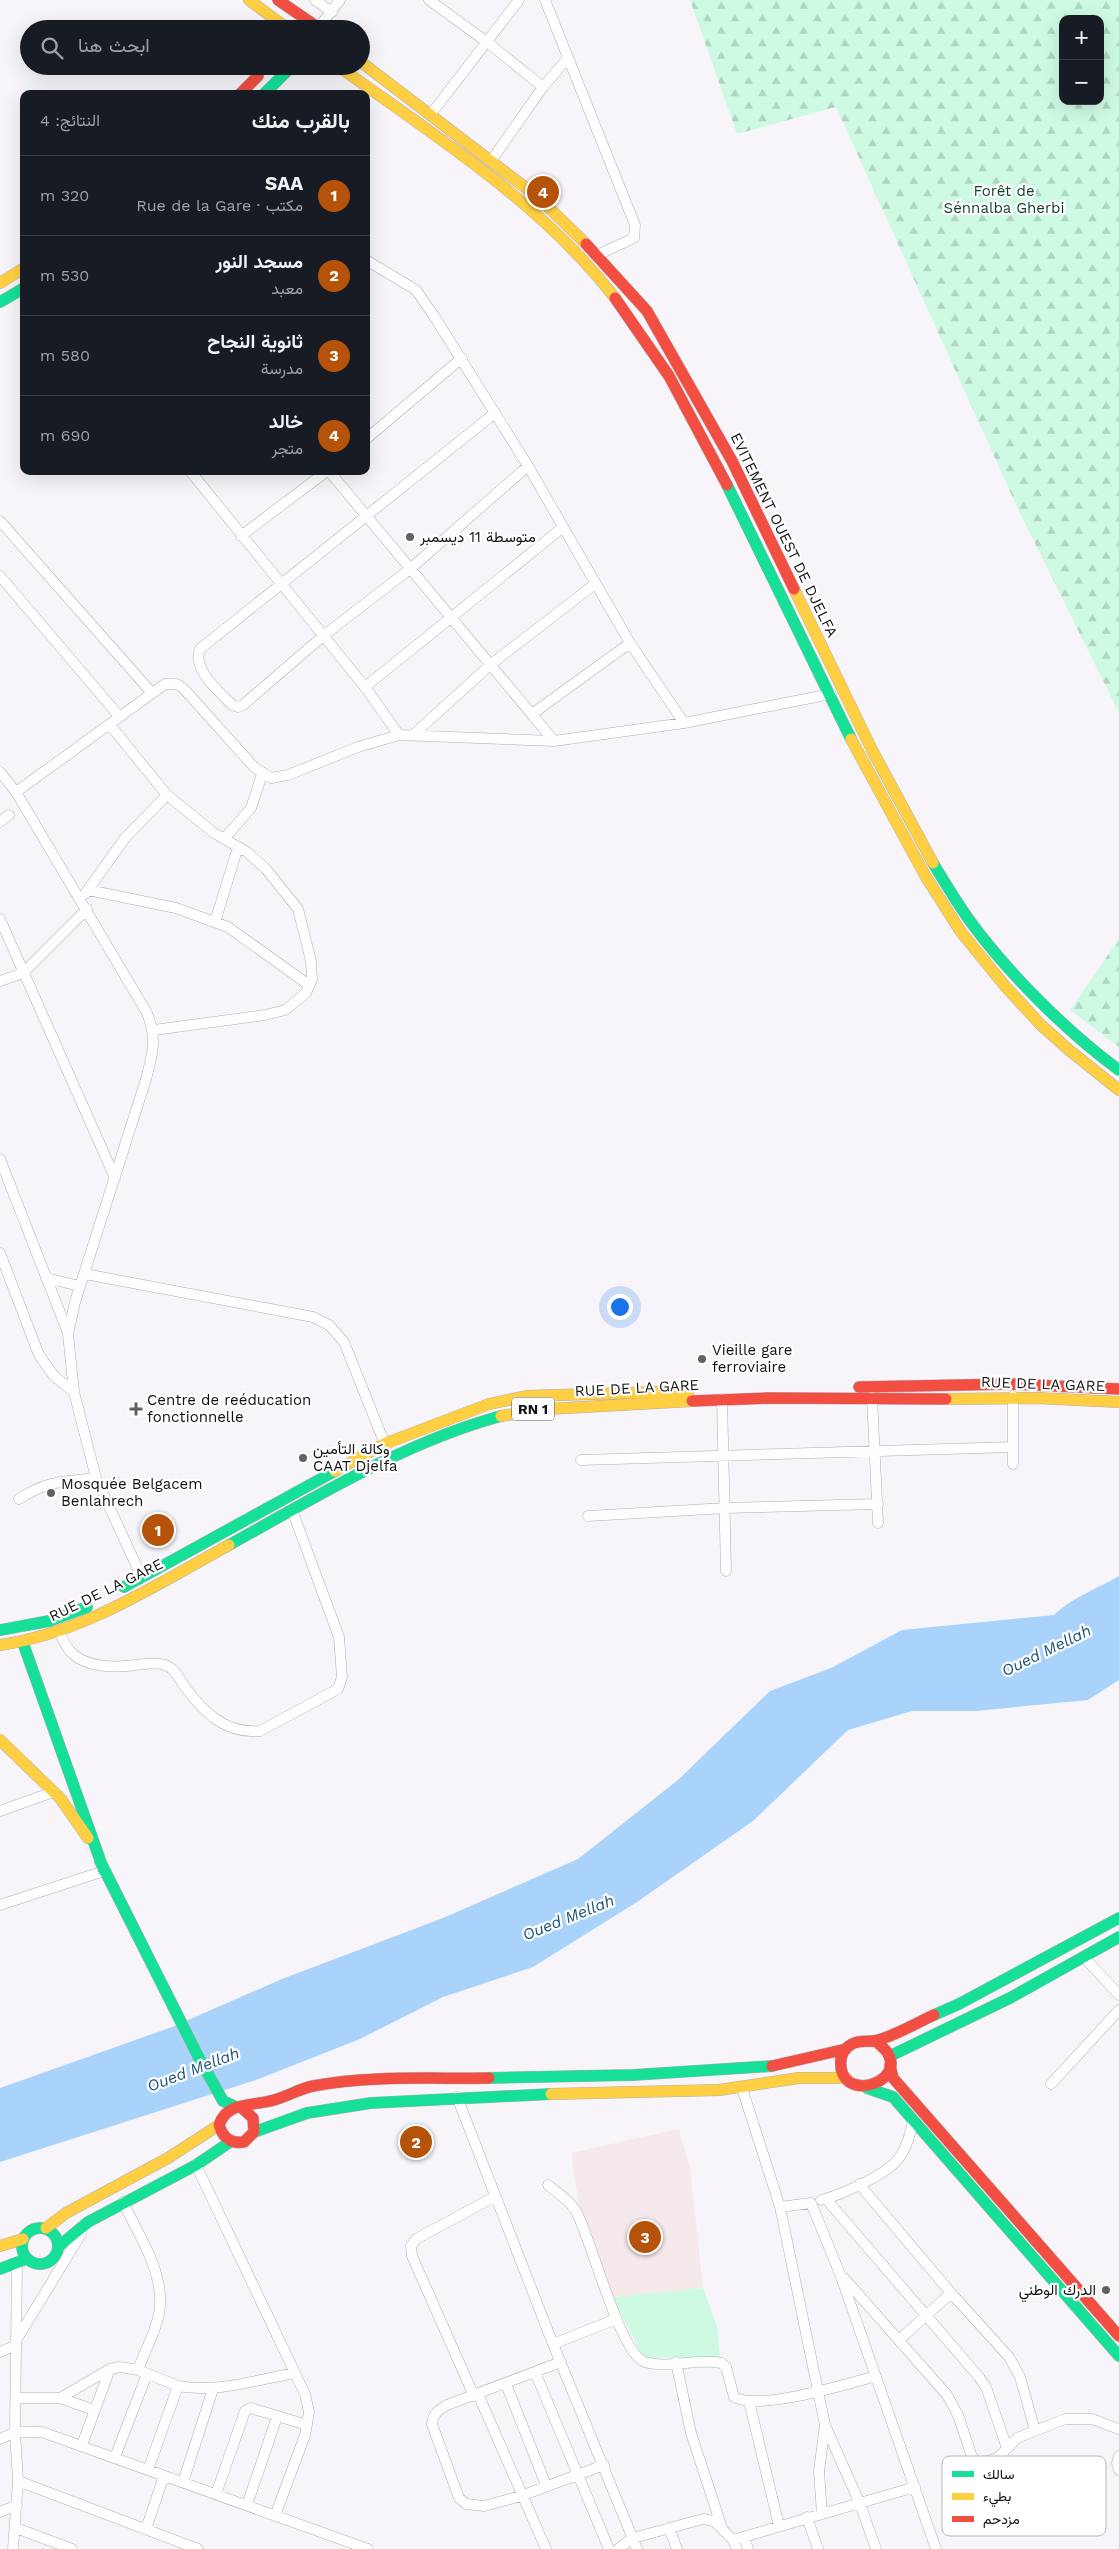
<!DOCTYPE html>
<html lang="ar">
<head>
<meta charset="utf-8">
<style>
	:root { --surface:#171b24; --page:#242831; --text:#f1f3f6; --muted:#9ea1a6; --line:#363941; --accent:#b45309 }
	body { margin:0; font-family:"Work Sans",Vazirmatn,sans-serif; background:var(--page); color:var(--text); direction:rtl }
	.controls { position:absolute; right:15px; top:15px; display:grid; overflow:hidden; border-radius:10px; box-shadow:0 5px 20px #0002 }
	.controls button { width:45px; height:45px; display:grid; place-items:center; padding:0; border:0; border-bottom:1px solid var(--line); background:var(--surface); color:var(--text); font:25px sans-serif }
	.you { position:absolute; left:619px; top:1306px; width:18px; height:18px; margin:-12px; border:4px solid #fff; border-radius:50%; background:#1a73e8; box-shadow:0 0 0 8px #1a73e833 }
	.badge { display:grid; place-items:center; width:32px; height:32px; border-radius:50%; background:var(--accent); color:#fff; font-size:16px; font-weight:700 }
	.pin { position:absolute; translate:-50% -50%; border:2px solid #fff; box-shadow:0 1px 5px #0006 }
	.list { margin:0; padding:0; list-style:none }
	h2 { display:flex; justify-content:space-between; align-items:center; height:65px; margin:0; padding:0 20px; font-size:21px }
	h2 small { font-size:16px; font-weight:400; color:var(--muted) }
	.list li { display:grid; grid-template-columns:32px 1fr auto; gap:15px; align-items:center; box-sizing:border-box; height:80px; padding:0 20px; border-top:1px solid var(--line) }
	.list b { display:block; font-size:19px; white-space:nowrap }
	.list p { margin:0; font-size:16px; white-space:nowrap; color:var(--muted) }
	.list em { font-size:16px; font-style:normal; color:var(--muted) }
	.icon { flex:none; width:28px; height:28px; fill:none; stroke:currentColor; stroke-width:2; stroke-linecap:round; stroke-linejoin:round }
	.map { position:relative; flex:none; width:1119px; height:2549px; overflow:hidden; direction:ltr }
	.search { position:absolute; background:var(--surface); box-shadow:0 5px 20px #0002; left:20px; top:20px; width:350px; height:55px; display:flex; align-items:center; gap:12px; box-sizing:border-box; padding:0 18px; border-radius:28px; color:var(--muted); font-size:19px }
	.panel { position:absolute; background:var(--surface); box-shadow:0 5px 20px #0002; left:20px; top:90px; width:350px; height:385px; border-radius:10px; direction:rtl }
	.map>svg:first-child { display:block }
	.education { fill:#f5e9eb }
	.forest { fill:url(#forest-firs); fill-rule:evenodd }
	.park { fill:#cefae3 }
	.water { fill:#a9d3fa }
	.lines { fill:none; stroke-linecap:round; stroke-linejoin:round }
	.street-casing { stroke:#afaeb1; stroke-width:11 }
	.fast-casing { stroke:#afaeb1; stroke-width:12 }
	.slow-casing { stroke:#afaeb1; stroke-width:12 }
	.jam-casing { stroke:#afaeb1; stroke-width:12 }
	.street { stroke:#fefefe; stroke-width:10 }
	.fast { stroke:#16e098; stroke-width:11 }
	.slow { stroke:#ffcf43; stroke-width:11 }
	.jam { stroke:#f24e42; stroke-width:11 }
	.poi-dot { fill:#626164; stroke:#fff; stroke-width:2 }
	.labels { text-anchor:middle; stroke-width:4.5; stroke-linejoin:round; paint-order:stroke }
	.shield { fill:#fff; stroke:#59585a; stroke-width:1 }
	.shield-label { font-size:14px; font-weight:bold; fill:#121113 }
	.park-label { font-size:15px; fill:#113e29; stroke:#fff }
	.street-label { font-size:15px; fill:#121113; stroke:#fff }
	.poi-label { font-size:15px; fill:#121113; stroke:#fff; text-anchor:start }
	.water-label { font-size:16px; font-style:italic; fill:#19517c; stroke:#fff }
	.key { fill:#fff; stroke:#b8b8b8; stroke-width:1 }
	.key-label { font-size:14px; fill:#121113 }
</style>
</head>
<body>
<div class="map">
<svg width="1119" height="2549" viewBox="0 0 1119 2549">
	<defs>
		<pattern id="forest-firs" width="22" height="20" patternUnits="userSpaceOnUse" patternTransform="scale(1.25)"><rect width="22" height="20" fill="#cefae3"/><path d="M5 1l3.5 6h-7zM16 11l3.5 6h-7z" fill="#b0d5c2"/></pattern>
	</defs>
	<rect width="100%" height="100%" fill="#f8f5fa"/>
	<path class="education" d="M 679,2129 L 690,2168 L 703,2288 L 612,2297 L 579,2204 L 571,2153 Z"/>
	<path class="forest" d="M 690,0 L 1119,0 L 1119,713 L 1018,509 L 836,107 L 737,134 ZM 1063,19 L 1100,19 L 1100,101 L 1063,101 Z
		M 1119,939 L 1119,1047 L 1070,1010 Z"/>
	<path class="park" d="M 703,2288 L 717,2326 L 720,2357 L 644,2358 L 612,2297 Z"/>
	<path class="water" d="M 1119,1576 L 1119,1680 L 1088,1700 L 976,1711 L 912,1711 L 848,1730 L 753,1821 L 637,1902 L 533,1967 L 443,1997 L 360,2039 L 256,2080 L 0,2162 L 0,2088 L 172,2027 L 282,1979 L 443,1918 L 578,1859 L 678,1780 L 770,1691 L 831,1668 L 902,1630 L 1054,1615 C 1072,1597 1097,1589 1119,1576 Z"/>
	<g class="lines">
		<g class="street-casing">
			<path id="street" d="M 315,0 L 332,12
				M 429,0 L 487,42 L 543,87
				M 545,0 L 635,225 L 634,238 L 597,255
				M 319,27 L 340,0
				M 431,114 L 519,0
				M 491,161 L 543,87 L 567,59
				M 366,260 L 416,290 L 434,316 L 528,466 L 630,643 L 684,723
				M 495,413 L 200,649 C 192,670 219,691 232,705 L 238,707 L 243,705 L 323,636 L 410,569 L 528,466
				M 366,439 L 462,358
				M 190,471 L 365,687 L 399,735
				M 329,471 L 554,741
				M 0,521 L 152,693
				M 241,536 L 327,471
				M 0,576 L 119,716
				M 365,687 L 562,528
				M 532,714 L 630,643
				M 110,725 L 167,795 L 214,833 L 247,852 L 266,869 L 298,909 L 311,961 L 312,979 L 306,993 L 285,1010 L 265,1015 L 154,1030
				M 413,735 L 490,665 L 595,584
				M 0,772 L 16,792 L 147,1013 C 157,1039 153,1053 146,1079 L 75,1302 L 68,1334 L 74,1392 L 96,1478 L 142,1578
				M 16,792 L 165,684 L 177,684 L 184,689 L 254,767 L 271,778 L 288,775 L 358,747 L 399,735 L 554,741 L 684,723 L 831,694
				M 0,822 L 9,815
				M 224,839 L 251,808 L 262,774
				M 88,890 L 176,908 L 228,927 L 309,985
				M 85,894 L 125,838 L 167,795
				M 0,919 L 115,1178
				M 215,922 L 238,847
				M 0,981 L 23,973 L 87,909
				M 0,1159 L 68,1333
				M 0,1253 L 39,1355 L 54,1376 L 74,1392
				M 85,1274 L 313,1317 L 329,1325 L 344,1342 L 386,1447
				M 46,1278 L 80,1286
				M 872,1397 L 878,1523
				M 722,1399 L 726,1571
				M 581,1460 L 1013,1447
				M 1013,1464 L 1013,1396
				M 19,1499 C 48,1480 63,1482 96,1478
				M 588,1516 L 726,1508 L 878,1504
				M 58,1631 C 62,1637 65,1645 70,1651 C 85,1668 115,1668 135,1665 C 145,1664 156,1662 165,1665 C 176,1669 179,1679 185,1687 C 204,1713 226,1734 260,1731 L 338,1689 L 342,1677 L 339,1637 L 292,1510
				M 0,1811 L 53,1792
				M 0,1905 L 104,1871
				M 1084,1957 L 1119,1995
				M 1051,2084 L 1119,2010
				M 742,2088 L 780,2207 L 825,2425 L 860,2504 L 876,2549
				M 457,2097 L 553,2344 L 637,2549
				M 196,2165 L 305,2394 L 309,2412 L 305,2435 L 275,2516
				M 859,2184 L 951,2293 L 1009,2357 L 1020,2377 L 1035,2430
				M 548,2185 C 558,2193 569,2200 576,2211 C 591,2238 620,2355 645,2362 C 669,2369 697,2358 721,2363 L 726,2367 L 734,2397 C 759,2411 847,2384 876,2376
				M 826,2199 L 979,2377 L 986,2387 L 1007,2448
				M 821,2200 C 841,2195 888,2174 899,2158 C 907,2147 910,2134 913,2122
				M 123,2202 C 138,2234 163,2270 160,2307 C 158,2328 145,2350 138,2370
				M 780,2207 L 811,2203 L 840,2274 L 936,2549
				M 844,2278 L 947,2395 L 958,2415 L 972,2457 L 981,2464 L 999,2457 L 1017,2438 L 1065,2419 L 1092,2419 L 1119,2429
				M 17,2339 L 81,2234
				M 899,2340 L 951,2293
				M 553,2344 L 616,2319
				M 0,2352 L 16,2345
				M 561,2362 L 447,2405 C 438,2410 433,2414 432,2424 L 459,2498 L 466,2504 L 484,2506 L 521,2496 L 604,2465
				M 676,2362 L 691,2433 L 722,2528
				M 535,2372 L 609,2549
				M 506,2384 L 546,2485
				M 478,2394 L 546,2549
				M 474,2396 L 412,2256 L 411,2246 L 416,2239 L 494,2197
				M 16,2398 L 60,2398 L 110,2369 L 120,2367 L 138,2370 L 178,2386
				M 60,2398 L 94,2410
				M 749,2401 L 779,2526
				M 0,2439 L 15,2432 L 42,2432 L 368,2549
				M 82,2445 L 110,2369
				M 1119,2456 L 1117,2463 L 1119,2470
				M 115,2457 L 147,2374
				M 148,2470 L 178,2386 C 217,2393 256,2380 295,2373
				M 18,2481 L 198,2549
				M 183,2482 L 213,2389
				M 216,2494 L 245,2411 L 251,2408 L 307,2425
				M 247,2505 L 277,2417
				M 0,2512 L 17,2505
				M 822,2514 L 819,2471 L 825,2425
				M 807,2517 L 818,2549
				M 16,2528 L 72,2549
				M 669,2528 L 677,2549
				M 146,2529 L 164,2476
				M 744,2537 L 748,2549
				M 13,2549 L 18,2481 L 15,2432 L 17,2263
				M 618,2549 L 633,2538 L 703,2519 L 714,2521 L 733,2540
				M 737,2549 L 733,2540 L 915,2487"/>
		</g>
		<g class="fast-casing">
			<path id="fast" d="M 264,94 L 292,66
				M 0,302 L 24,288
				M 727,485 L 851,739
				M 933,863 C 945,883 957,903 970,921 C 1008,973 1067,1032 1119,1070
				M 229,1545 C 316,1497 405,1442 501,1416
				M 124,1587 L 335,1471
				M 0,1630 L 49,1621 L 87,1607
				M 23,1643 L 104,1871
				M 100,1861 L 198,2056 L 223,2101 L 236,2107
				M 934,2015 L 959,2004 L 1119,1918
				M 890,2056 L 1010,1998 L 1119,1937
				M 489,2078 L 633,2075 L 772,2066
				M 867,2088 L 893,2097 L 1119,2356
				M 254,2132 L 307,2113 L 371,2103 L 551,2094
				M22 2246a18 18 0 1 1 36 0a18 18 0 1 1-36 0Z
				M 59,2246 L 88,2222 L 196,2165 L 230,2142
				M 0,2269 L 26,2259"/>
		</g>
		<g class="slow-casing">
			<path id="slow" d="M 249,0 L 288,29
				M 361,62 L 539,198 L 586,244
				M 338,66 C 435,136 542,203 615,298
				M 252,82 L 264,66
				M 0,283 L 24,268
				M 794,589 L 872,750 L 933,863
				M 851,739 L 926,877 L 961,932 L 1005,986 L 1041,1025 L 1069,1050 L 1119,1090
				M 946,1399 L 1037,1398 L 1119,1402
				M 501,1416 L 548,1409 L 692,1401
				M 335,1471 L 384,1444 L 489,1404 L 527,1396 L 689,1391
				M 0,1645 C 83,1633 156,1585 229,1545
				M 0,1740 L 60,1798 L 88,1838
				M 551,2094 L 719,2090 L 799,2078 L 846,2078
				M 46,2228 L 66,2213 L 168,2158 L 219,2125
				M 0,2246 L 23,2239"/>
		</g>
		<g class="jam-casing">
			<path id="jam" d="M 278,0 L 313,24
				M 240,94 L 258,76
				M 586,244 L 647,311 L 732,461 L 794,589
				M 615,298 L 669,376 L 727,485
				M 859,1387 L 1013,1384 L 1119,1389
				M 692,1401 L 768,1398 L 946,1399
				M 876,2041 C 879,2044 884,2048 887,2052 C 908,2084 836,2105 841,2059 C 842,2052 846,2047 852,2044 C 861,2039 869,2043 878,2040 C 897,2035 916,2023 934,2015
				M 890,2065 L 893,2078 L 1119,2336
				M 772,2066 L 846,2049
				M 242,2108 L 253,2118 L 254,2132 L 244,2142 C 231,2144 223,2138 219,2125 C 227,2102 250,2106 270,2101 C 285,2098 298,2089 313,2086 C 370,2075 431,2079 489,2078"/>
		</g>
		<use href="#street" class="street"/>
		<use href="#fast" class="fast"/>
		<use href="#slow" class="slow"/>
		<use href="#jam" class="jam"/>
	</g>
	<g class="poi-dot">
		<circle cx="410" cy="537" r="5"/>
		<circle cx="702" cy="1359" r="5"/>
		<path d="M133.5 1401.5h5v5h5v5h-5v5h-5v-5h-5v-5h5z"/>
		<circle cx="303" cy="1458" r="5"/>
		<circle cx="51" cy="1493" r="5"/>
		<circle cx="1106" cy="2290" r="5"/>
	</g>
	<g class="labels">
		<rect class="shield" x="512" y="1397.5" width="42" height="23" rx="4"/>
		<g class="shield-label">
			<text x="533" y="1414">RN 1</text>
		</g>
		<g class="park-label">
			<text x="1004" y="196">Forêt de<tspan x="1004" dy="17">Sénnalba Gherbi</tspan></text>
		</g>
		<g class="street-label">
			<text transform="translate(784 535) rotate(64)" y="5">EVITEMENT OUEST DE DJELFA</text>
			<text transform="translate(1043 1384) rotate(2)" y="5">RUE DE LA GARE</text>
			<text transform="translate(637 1388) rotate(-3)" y="5">RUE DE LA GARE</text>
			<text transform="translate(106 1590) rotate(-26)" y="5">RUE DE LA GARE</text>
		</g>
		<g class="poi-label">
			<text x="420" y="542">متوسطة 11 ديسمبر</text>
			<text x="712" y="1355">Vieille gare<tspan x="712" dy="17">ferroviaire</tspan></text>
			<text x="147" y="1405">Centre de reéducation<tspan x="147" dy="17">fonctionnelle</tspan></text>
			<text x="313" y="1454">وكالة التأمين<tspan x="313" dy="17">CAAT Djelfa</tspan></text>
			<text x="61" y="1489">Mosquée Belgacem<tspan x="61" dy="17">Benlahrech</tspan></text>
			<text x="1096" y="2295" text-anchor="end">الدرك الوطني</text>
		</g>
		<g class="water-label">
			<text transform="translate(1046 1650) rotate(-26)" y="6">Oued Mellah</text>
			<text transform="translate(568 1917) rotate(-22)" y="6">Oued Mellah</text>
			<text transform="translate(193 2069) rotate(-21)" y="6">Oued Mellah</text>
		</g>
	</g>
	<rect x="942" y="2456" width="164" height="80" rx="8" class="key"/>
	<rect x="952" y="2471" width="22" height="6" fill="#16e098"/>
	<rect x="952" y="2493" width="22" height="7" fill="#ffcf43"/>
	<rect x="952" y="2516" width="22" height="6" fill="#f24e42"/>
	<g class="key-label">
		<text x="983" y="2479">سالك</text>
		<text x="983" y="2501">بطيء</text>
		<text x="983" y="2524">مزدحم</text>
	</g>
</svg>
<div class="controls">
<button>+</button>
<button>−</button>
</div>
<div class="you"></div>
<div class="pin badge" style="left:158px;top:1530px">1</div>
<div class="pin badge" style="left:416px;top:2142px">2</div>
<div class="pin badge" style="left:645px;top:2237px">3</div>
<div class="pin badge" style="left:543px;top:192px">4</div>
<div class="search"><svg class="icon" aria-label="search" viewBox="0 0 24 24"><circle cx="10" cy="10" r="6"/><path d="M15 15l6 6"/></svg>ابحث هنا</div>
<section class="panel">
<h2>بالقرب منك<small>النتائج: 4</small></h2>
<ul class="list">
<li><span class="badge">1</span><div><b>SAA</b><p>مكتب · Rue de la Gare</p></div><em>320 m</em></li>
<li><span class="badge">2</span><div><b>مسجد النور</b><p>معبد</p></div><em>530 m</em></li>
<li><span class="badge">3</span><div><b>ثانوية النجاح</b><p>مدرسة</p></div><em>580 m</em></li>
<li><span class="badge">4</span><div><b>خالد</b><p>متجر</p></div><em>690 m</em></li>
</ul>
</section>
</div>
</body>
</html>
